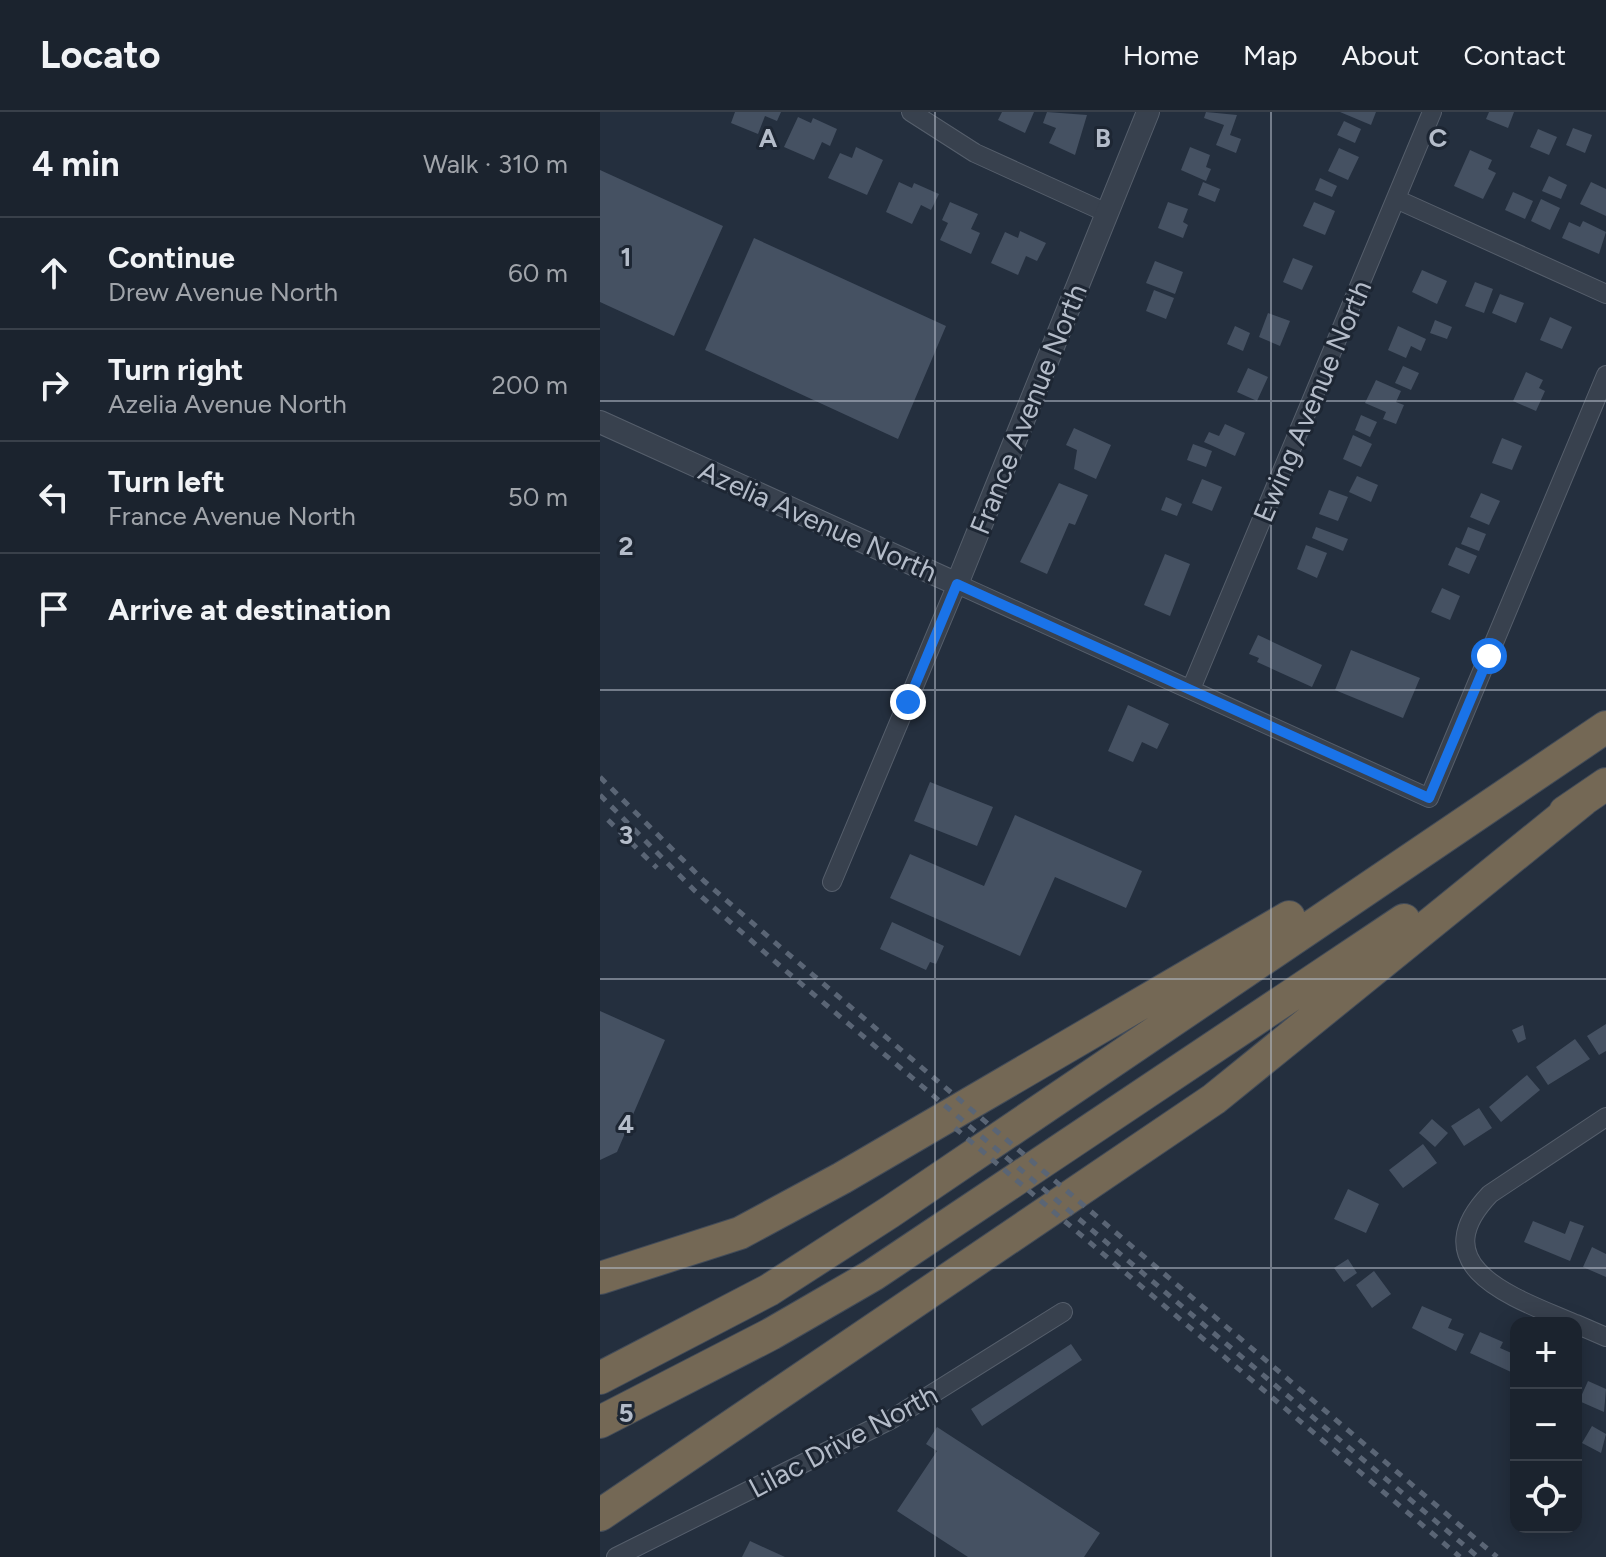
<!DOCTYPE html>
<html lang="en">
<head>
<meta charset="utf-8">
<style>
	:root { --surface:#1b232e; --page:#242b36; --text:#f1f3f6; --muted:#a0a4aa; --line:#39404a }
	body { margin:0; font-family:Figtree,sans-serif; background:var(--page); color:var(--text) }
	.controls { position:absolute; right:24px; bottom:24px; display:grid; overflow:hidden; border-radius:16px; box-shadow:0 4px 20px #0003 }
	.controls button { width:72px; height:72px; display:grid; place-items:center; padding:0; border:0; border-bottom:2px solid var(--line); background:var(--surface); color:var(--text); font:40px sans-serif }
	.stop { position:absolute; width:24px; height:24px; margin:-18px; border:6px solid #1a73e8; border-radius:50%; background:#fff }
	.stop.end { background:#1a73e8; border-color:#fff; box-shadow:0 2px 8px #0008 }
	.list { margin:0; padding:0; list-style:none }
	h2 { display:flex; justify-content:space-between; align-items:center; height:104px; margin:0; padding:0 32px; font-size:34px }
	h2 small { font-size:26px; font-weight:400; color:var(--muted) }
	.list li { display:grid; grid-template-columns:52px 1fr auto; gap:24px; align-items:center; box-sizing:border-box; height:112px; padding:0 32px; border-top:2px solid var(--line) }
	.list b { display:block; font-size:30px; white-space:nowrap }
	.list p { margin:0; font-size:26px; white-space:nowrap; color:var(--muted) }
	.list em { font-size:26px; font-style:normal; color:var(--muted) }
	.icon { flex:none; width:44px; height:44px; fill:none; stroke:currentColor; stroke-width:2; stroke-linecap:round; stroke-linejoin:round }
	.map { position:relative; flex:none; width:1006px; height:1445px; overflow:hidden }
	header { display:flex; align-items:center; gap:48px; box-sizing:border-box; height:112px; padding:0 40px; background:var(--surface); border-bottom:2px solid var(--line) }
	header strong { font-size:38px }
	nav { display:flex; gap:44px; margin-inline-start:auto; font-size:28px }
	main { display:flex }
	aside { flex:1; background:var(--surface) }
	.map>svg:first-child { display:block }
	.building { fill:#455162 }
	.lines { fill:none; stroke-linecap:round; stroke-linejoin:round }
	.minor-casing { stroke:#565f6c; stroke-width:20 }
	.tertiary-casing { stroke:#565f6c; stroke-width:24 }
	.motorway-casing { stroke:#434c59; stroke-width:34 }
	.minor { stroke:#38414e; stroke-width:18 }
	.tertiary { stroke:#38414e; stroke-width:22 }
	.motorway { stroke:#746855; stroke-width:32 }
	.rail { stroke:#5a6575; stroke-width:5; stroke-dasharray:8 8; stroke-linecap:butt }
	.route { stroke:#1a73e8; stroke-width:10 }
	.grid { fill:none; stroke:#b4bcc9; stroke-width:2; stroke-opacity:0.55 }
	.labels { text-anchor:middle; stroke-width:6; stroke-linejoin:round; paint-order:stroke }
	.street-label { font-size:28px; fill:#b4bcc9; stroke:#1d2633 }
	.grid-label { font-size:26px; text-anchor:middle; font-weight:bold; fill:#b4bcc9; stroke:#1d2633; stroke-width:6; stroke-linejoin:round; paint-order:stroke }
</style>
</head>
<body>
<header>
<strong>Locato</strong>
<nav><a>Home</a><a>Map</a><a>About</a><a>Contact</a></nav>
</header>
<main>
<aside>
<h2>4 min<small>Walk · 310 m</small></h2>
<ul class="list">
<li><svg class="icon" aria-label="ahead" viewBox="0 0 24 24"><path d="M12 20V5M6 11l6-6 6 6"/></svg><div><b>Continue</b><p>Drew Avenue North</p></div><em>60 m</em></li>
<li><svg class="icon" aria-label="right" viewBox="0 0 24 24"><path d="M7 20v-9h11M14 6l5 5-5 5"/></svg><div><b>Turn right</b><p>Azelia Avenue North</p></div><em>200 m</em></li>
<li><svg class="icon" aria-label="left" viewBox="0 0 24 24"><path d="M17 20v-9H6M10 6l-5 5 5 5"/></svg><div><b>Turn left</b><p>France Avenue North</p></div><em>50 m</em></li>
<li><svg class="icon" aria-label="arrive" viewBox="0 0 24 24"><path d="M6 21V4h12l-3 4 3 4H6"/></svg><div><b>Arrive at destination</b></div></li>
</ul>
</aside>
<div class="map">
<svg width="1006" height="1445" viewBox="0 0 1006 1445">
	<rect width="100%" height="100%" fill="#242f3e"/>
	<path class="building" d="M 135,0 L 181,0 L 177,9 L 165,4 L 158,22 L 131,11 Z
		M 402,0 L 434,0 L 425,21 L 398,8 Z
		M 447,0 L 487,3 L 475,43 L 449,31 L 456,16 L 443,11 Z
		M 606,0 L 637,3 L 630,23 L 641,27 L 636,41 L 616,33 L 624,13 L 604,6 Z
		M 740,0 L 776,0 L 771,13 Z
		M 889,0 L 914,0 L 908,16 L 886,7 Z
		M 198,5 L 211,11 L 213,6 L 237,17 L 230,34 L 222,30 L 214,48 L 184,35 Z
		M 744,9 L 761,17 L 755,31 L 737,23 Z
		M 973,16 L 992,23 L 985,41 L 966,33 Z
		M 938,17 L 957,25 L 949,43 L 930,35 Z
		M 256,35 L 283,48 L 267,83 L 228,66 L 240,41 L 252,46 Z
		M 590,35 L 610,43 L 606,55 L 611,57 L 606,69 L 581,58 Z
		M 739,36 L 759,45 L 748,68 L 728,59 Z
		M 870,38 L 892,48 L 888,57 L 896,61 L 883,87 L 854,74 Z
		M 0,58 L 123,114 L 74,224 L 0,190 Z
		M 949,64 L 967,73 L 961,87 L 942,79 Z
		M 720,66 L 737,74 L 732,85 L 715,78 Z
		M 299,70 L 312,76 L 314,71 L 339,82 L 331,98 L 321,93 L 312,112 L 286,100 Z
		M 603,70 L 620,77 L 615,90 L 598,83 Z
		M 991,70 L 1006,77 L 1006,104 L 980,92 Z
		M 913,80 L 933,89 L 925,107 L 905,98 Z
		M 941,87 L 960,96 L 950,118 L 931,109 Z
		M 350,90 L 378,102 L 371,117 L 380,121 L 371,142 L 340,128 L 348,111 L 342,108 Z
		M 568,90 L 588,97 L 583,110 L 588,113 L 583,126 L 558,116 Z
		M 714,90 L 735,99 L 725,123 L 703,114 Z
		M 983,109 L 1006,120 L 999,142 L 962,126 L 969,110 L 980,115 Z
		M 420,119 L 446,131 L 437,149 L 426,144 L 418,163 L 391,151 L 405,120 L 418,126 Z
		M 154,126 L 346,214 L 298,327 L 105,238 Z
		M 693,146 L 713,154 L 702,178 L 683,170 Z
		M 555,149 L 583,160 L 575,182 L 546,171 Z
		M 822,158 L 847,169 L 837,192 L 812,180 Z
		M 875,170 L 893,177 L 884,201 L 865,194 Z
		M 554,178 L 574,186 L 566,207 L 546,199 Z
		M 900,182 L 924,191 L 916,211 L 892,201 Z
		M 668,201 L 690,209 L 680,234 L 659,225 Z
		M 950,205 L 972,215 L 962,237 L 940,228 Z
		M 835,208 L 852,215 L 847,227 L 830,221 Z
		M 635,214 L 650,221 L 643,239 L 627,232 Z
		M 798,214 L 826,227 L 821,239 L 811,234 L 806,246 L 788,238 Z
		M 803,254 L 819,261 L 811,278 L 795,271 Z
		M 648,256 L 668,265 L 657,289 L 637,280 Z
		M 926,260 L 943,268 L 939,276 L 945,279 L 936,299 L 913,289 Z
		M 776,268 L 801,279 L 796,290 L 804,293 L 796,312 L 783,307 L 786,300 L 765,291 Z
		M 761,303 L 777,310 L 770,325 L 755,318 Z
		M 625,312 L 645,321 L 635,344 L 604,330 L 609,320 L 619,324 Z
		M 474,316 L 511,333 L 496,367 L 474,357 L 477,338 L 466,333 Z
		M 753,323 L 772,332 L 761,355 L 743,347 Z
		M 902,326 L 922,334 L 912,358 L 892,351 Z
		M 593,332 L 612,339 L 606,355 L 587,348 Z
		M 757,364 L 778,373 L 771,390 L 749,380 Z
		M 602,367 L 622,375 L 612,399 L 592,391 Z
		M 459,371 L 488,383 L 475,413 L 469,411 L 447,462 L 420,450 Z
		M 729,378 L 748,385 L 738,409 L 719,402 Z
		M 881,381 L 900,389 L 889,413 L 870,405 Z
		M 566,385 L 582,392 L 577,404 L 561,398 Z
		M 716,415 L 748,427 L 743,439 L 712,426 Z
		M 868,415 L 886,422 L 879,439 L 861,432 Z
		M 706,433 L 727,441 L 717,466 L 697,457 Z
		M 856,435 L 877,444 L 869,462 L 848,453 Z
		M 565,442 L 590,452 L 570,504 L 544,493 Z
		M 842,476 L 860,484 L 850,508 L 831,500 Z
		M 658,523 L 722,553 L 712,575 L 657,550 L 659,546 L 649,542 Z
		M 751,538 L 820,566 L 803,606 L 735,578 Z
		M 528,593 L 569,612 L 557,637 L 542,630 L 533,650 L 508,639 Z
		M 330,670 L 393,695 L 377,734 L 314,709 Z
		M 415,703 L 542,759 L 526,796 L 455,765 L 420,844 L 290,786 L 310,742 L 384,774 Z
		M 292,810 L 344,834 L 336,852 L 330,850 L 326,858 L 280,837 Z
		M 0,899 L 65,928 L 17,1040 L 0,1048 Z
		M 1006,912 L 1006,939 L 999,943 L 987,924 Z
		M 923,913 L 926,927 L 918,931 L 912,918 Z
		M 975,927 L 990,947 L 948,973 L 936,955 Z
		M 927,963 L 940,978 L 901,1010 L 889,995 Z
		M 879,996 L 892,1016 L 864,1034 L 851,1014 Z
		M 832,1007 L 848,1021 L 835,1035 L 819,1021 Z
		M 823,1032 L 837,1051 L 803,1076 L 789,1058 Z
		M 748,1077 L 779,1092 L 766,1121 L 734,1107 Z
		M 933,1109 L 965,1122 L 970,1109 L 984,1114 L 970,1149 L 924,1130 Z
		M 992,1135 L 1006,1142 L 1006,1165 L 983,1155 Z
		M 748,1147 L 757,1161 L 744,1170 L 734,1156 Z
		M 774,1159 L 791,1182 L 772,1196 L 756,1173 Z
		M 822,1194 L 852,1207 L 848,1216 L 864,1222 L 856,1239 L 812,1216 Z
		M 880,1220 L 903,1230 L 900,1236 L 916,1243 L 911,1260 L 870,1241 Z
		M 471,1232 L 482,1248 L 382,1314 L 371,1297 Z
		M 988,1269 L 1006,1277 L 1004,1300 L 979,1289 Z
		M 992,1314 L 1006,1322 L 1001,1341 L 982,1331 Z
		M 337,1315 L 500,1421 L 484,1445 L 368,1445 L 297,1399 L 337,1339 L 326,1332 Z
		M 150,1429 L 185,1445 L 142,1445 Z"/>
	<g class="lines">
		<g class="minor-casing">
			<path id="minor" d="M 311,0 L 375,41 L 507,101
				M 796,87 L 1006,182
				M 591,577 L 832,0
				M 232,770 L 357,472 L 829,686 L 1006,263
				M 973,1211 C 918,1187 819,1156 890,1082 L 1006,1005
				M 976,1212 L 1006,1225
				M 16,1445 L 292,1307 L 463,1200"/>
		</g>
		<g class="tertiary-casing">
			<path id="tertiary" d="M 0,310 L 357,472 L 548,0"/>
		</g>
		<g class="motorway-casing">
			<path id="motorway" d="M 965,700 L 1006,672
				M 0,1166 L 140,1121 L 242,1066 L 689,805
				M 0,1266 L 169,1178 L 290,1100 L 1006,615
				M 0,1310 L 171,1222 L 273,1163 L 804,808
				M 0,1403 L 614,987 L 983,688"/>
		</g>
		<use href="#minor" class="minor"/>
		<use href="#tertiary" class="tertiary"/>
		<use href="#motorway" class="motorway"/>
		<path class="rail" d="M 0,665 L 104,769 L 186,840 L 897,1445
			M 0,683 L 95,779 L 179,853 L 878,1445
			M 8,708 L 57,756
			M 355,1016 L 860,1445"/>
	</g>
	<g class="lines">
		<path class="route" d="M 308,590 L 357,472 L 829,686 L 889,544"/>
	</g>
	<path class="grid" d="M 335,0 L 335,1445M 671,0 L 671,1445M 0,289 L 1006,289M 0,578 L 1006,578M 0,867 L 1006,867M 0,1156 L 1006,1156"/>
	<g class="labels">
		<g class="street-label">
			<text transform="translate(712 289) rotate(-67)" y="10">Ewing Avenue North</text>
			<text transform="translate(428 297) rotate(-68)" y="10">France Avenue North</text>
			<text transform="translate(218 409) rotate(24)" y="10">Azelia Avenue North</text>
			<text transform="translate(243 1329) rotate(-28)" y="10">Lilac Drive North</text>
		</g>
	</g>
	<g class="grid-label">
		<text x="168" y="35">A</text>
		<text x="503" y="35">B</text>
		<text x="838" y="35">C</text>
		<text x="26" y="154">1</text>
		<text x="26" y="443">2</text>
		<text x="26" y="732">3</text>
		<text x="26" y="1021">4</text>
		<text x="26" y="1310">5</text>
	</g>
</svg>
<div class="controls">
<button>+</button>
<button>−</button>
<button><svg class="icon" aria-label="locate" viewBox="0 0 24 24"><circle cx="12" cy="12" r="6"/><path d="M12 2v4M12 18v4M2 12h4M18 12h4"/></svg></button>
</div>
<div class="stop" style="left:889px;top:544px"></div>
<div class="stop end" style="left:308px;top:590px"></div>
</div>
</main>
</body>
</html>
